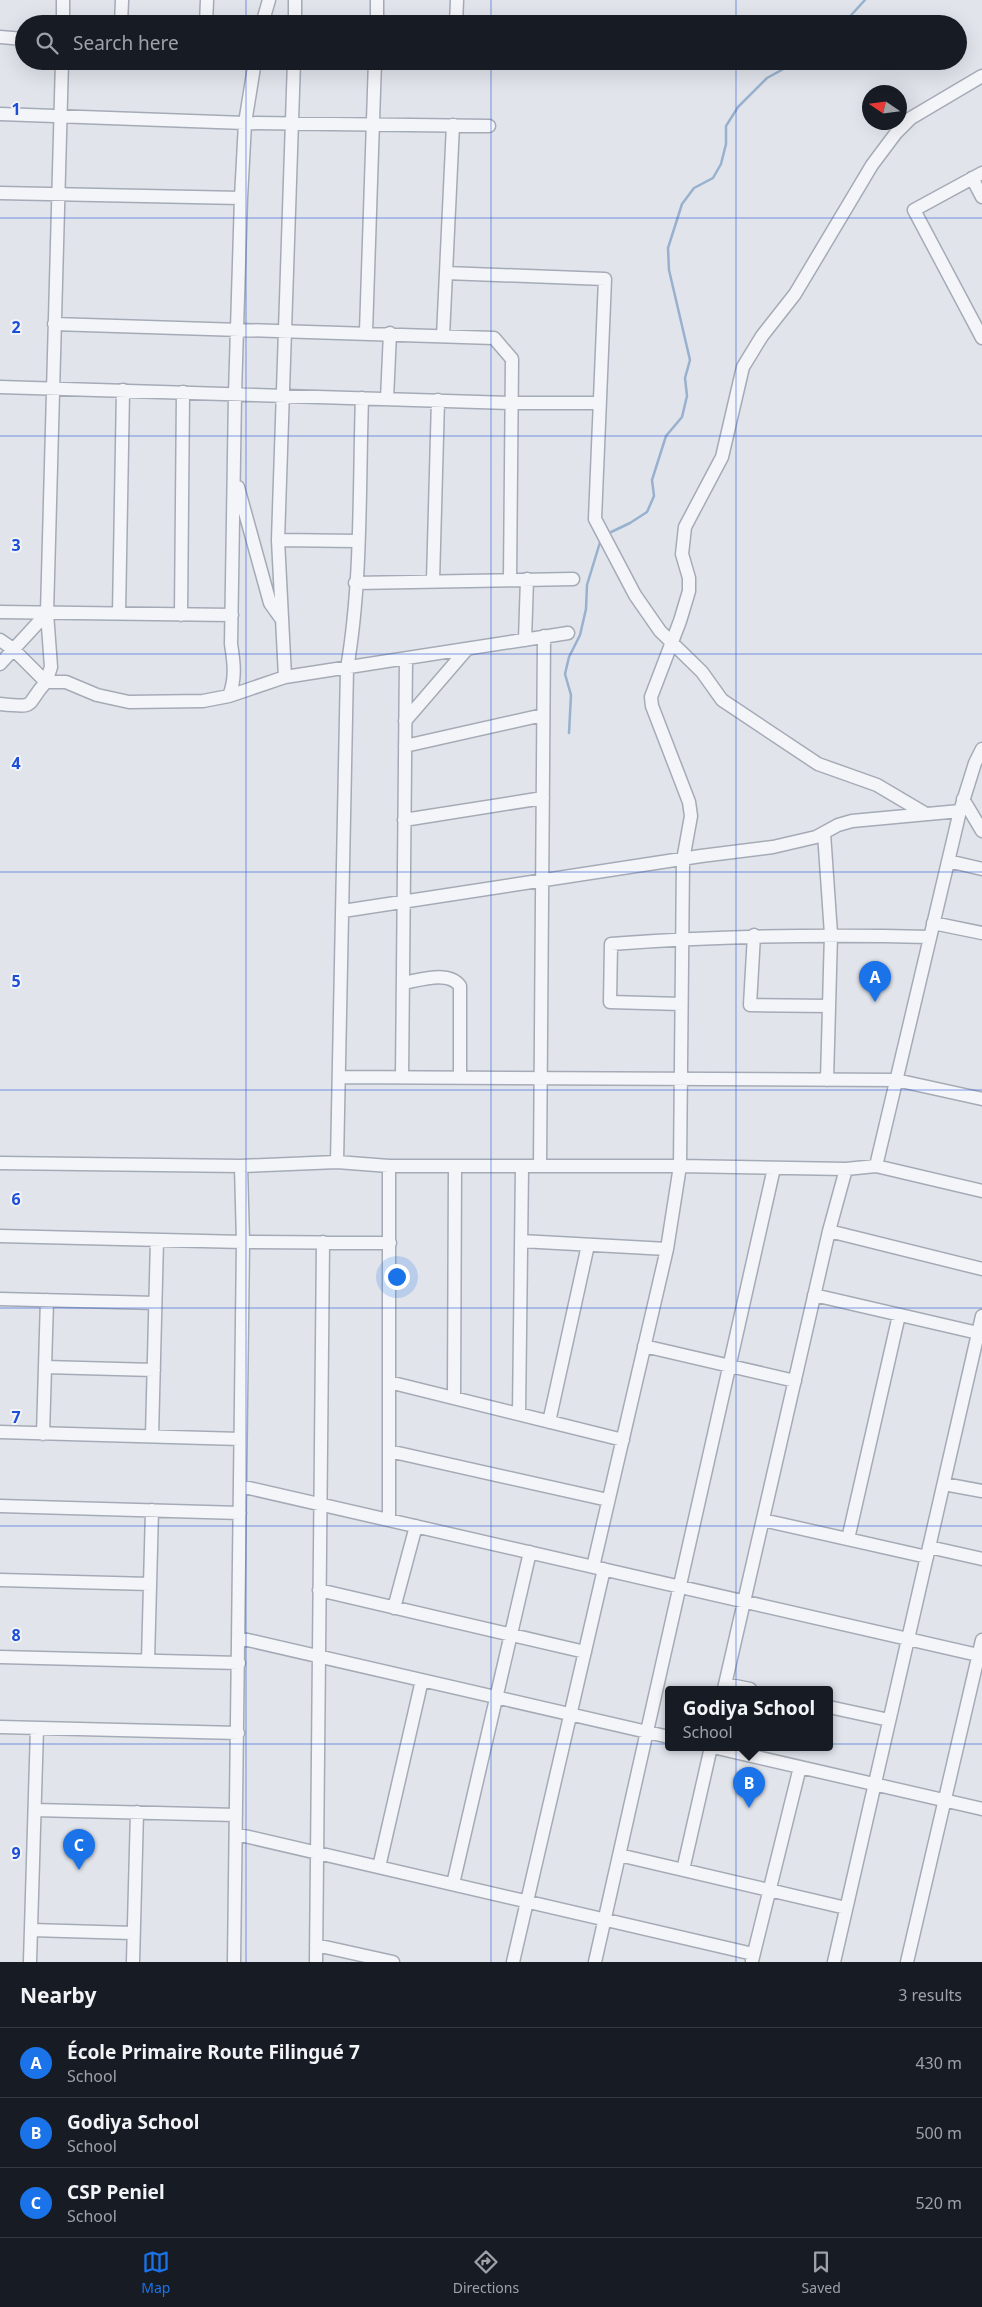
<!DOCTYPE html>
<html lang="en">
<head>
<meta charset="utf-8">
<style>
	:root { --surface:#171b24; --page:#242831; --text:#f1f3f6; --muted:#9ea1a6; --line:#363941; --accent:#1a73e8 }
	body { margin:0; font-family:"Noto Sans",sans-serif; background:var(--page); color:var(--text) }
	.compass { position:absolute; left:862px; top:85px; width:45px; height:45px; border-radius:50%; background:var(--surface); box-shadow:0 5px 20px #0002; rotate:283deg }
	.you { position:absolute; left:396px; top:1276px; width:18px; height:18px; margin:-12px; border:4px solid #fff; border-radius:50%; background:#1a73e8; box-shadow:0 0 0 8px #1a73e833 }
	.badge { display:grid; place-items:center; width:32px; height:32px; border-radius:50%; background:var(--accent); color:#fff; font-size:16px; font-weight:700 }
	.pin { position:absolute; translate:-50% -41px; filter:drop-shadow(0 1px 2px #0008) }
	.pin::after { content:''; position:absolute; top:26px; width:18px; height:15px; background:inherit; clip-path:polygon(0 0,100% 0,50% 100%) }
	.popup { position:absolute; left:665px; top:1686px; width:168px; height:65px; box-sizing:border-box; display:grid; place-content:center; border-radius:5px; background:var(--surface); filter:drop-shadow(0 1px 4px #0005); font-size:16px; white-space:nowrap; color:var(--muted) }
	.popup b { font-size:19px; color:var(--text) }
	.popup::after { content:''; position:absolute; left:50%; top:100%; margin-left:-10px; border:10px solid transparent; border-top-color:var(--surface) }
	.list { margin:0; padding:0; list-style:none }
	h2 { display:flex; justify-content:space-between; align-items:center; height:65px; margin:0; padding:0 20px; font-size:21px }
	h2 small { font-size:16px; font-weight:400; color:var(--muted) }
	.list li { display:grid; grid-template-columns:32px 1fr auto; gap:15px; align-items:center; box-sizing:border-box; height:70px; padding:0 20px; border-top:1px solid var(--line) }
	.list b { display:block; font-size:19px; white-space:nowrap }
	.list p { margin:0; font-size:16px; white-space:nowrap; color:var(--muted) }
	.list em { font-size:16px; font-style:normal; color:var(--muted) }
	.icon { flex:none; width:28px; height:28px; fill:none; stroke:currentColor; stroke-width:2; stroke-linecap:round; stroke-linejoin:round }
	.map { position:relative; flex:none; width:982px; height:1962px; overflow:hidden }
	.search { position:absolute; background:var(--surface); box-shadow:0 5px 20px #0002; left:15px; right:15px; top:15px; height:55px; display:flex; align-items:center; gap:12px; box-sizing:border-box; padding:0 18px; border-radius:28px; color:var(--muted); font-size:19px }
	.sheet { height:275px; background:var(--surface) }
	nav { display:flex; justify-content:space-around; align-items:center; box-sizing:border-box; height:70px; border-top:1px solid var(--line); background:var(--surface); font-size:14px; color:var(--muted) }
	nav a { display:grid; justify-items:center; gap:2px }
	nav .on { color:var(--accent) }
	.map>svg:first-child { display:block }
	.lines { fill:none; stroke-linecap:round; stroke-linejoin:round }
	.stream { stroke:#98b1ce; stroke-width:2.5 }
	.minor-casing { stroke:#a5abb6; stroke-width:15 }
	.minor { stroke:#f4f5f9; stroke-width:12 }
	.grid { fill:none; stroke:#1d4ed8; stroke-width:1; stroke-opacity:0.55 }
	.grid-label { font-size:16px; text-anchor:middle; font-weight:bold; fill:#1d4ed8; stroke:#f0f3f8; stroke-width:4; stroke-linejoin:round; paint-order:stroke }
</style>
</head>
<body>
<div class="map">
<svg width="982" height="1962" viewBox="0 0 982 1962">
	<rect width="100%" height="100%" fill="#e1e4eb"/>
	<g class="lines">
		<path class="stream" d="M 843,24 L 865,0
			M 607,534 L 630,523 L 647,512 L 654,496 L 652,480 L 666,436 L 682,417 L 687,396 L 685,378 L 690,360 L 669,270 L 668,248 L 682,204 L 694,188 L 713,178 L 721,164 L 726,144 L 726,126 L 738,107 L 767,78 L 798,61
			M 569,733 L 571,695 L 565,674 L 569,657 L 580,635 L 586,609 L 587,585 L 601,539"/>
		<g class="minor-casing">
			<path id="minor" d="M 63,24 L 63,0
				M 121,24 L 122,0
				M 206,24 L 207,0
				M 262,24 L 269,0
				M 295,24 L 295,0
				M 377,24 L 377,0
				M 456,24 L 457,0
				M 0,37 L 24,39
				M 0,114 L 245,123 L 489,126
				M 982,173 L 914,210 L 982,338
				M 972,178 L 982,197
				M 0,193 L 241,198
				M 446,273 L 605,279 L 595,519 L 635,595 L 660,631 L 702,672 L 722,700 L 818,764 L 877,785 L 926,814
				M 54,324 L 494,338 L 512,359 L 510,580
				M 366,332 L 375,61
				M 443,336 L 453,125
				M 0,387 L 513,403 L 599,403
				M 387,399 L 390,333
				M 238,487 L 270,603 L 282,620
				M 278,540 L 357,541
				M 433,581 L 438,400
				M 355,583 L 573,579
				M 0,612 L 232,615
				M 119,614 L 123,390
				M 181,615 L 183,392
				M 0,640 L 13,649 L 46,682 L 51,667 L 47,613 L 62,61
				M 525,640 L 527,579
				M 0,664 L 47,613
				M 285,677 L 278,540 L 294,61
				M 229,696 C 236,678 234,663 231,644 L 235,394 L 241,198 L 245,123 L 255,61
				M 0,704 C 39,708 24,706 46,682 L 66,682 L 97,695 L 129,702 L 203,701 L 229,696 L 285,677 L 568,633
				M 405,721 L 467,649
				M 405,746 L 543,715
				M 963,799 L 982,831
				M 404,820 L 543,798
				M 824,833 L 831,934 L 827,1080
				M 948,861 L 982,869
				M 343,911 L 701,856 L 773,847 L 816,837 L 838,825 L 852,821 L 960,811
				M 933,923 L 982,933
				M 754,935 L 750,1005 L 829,1006
				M 403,983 C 420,980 449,970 460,986 L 460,1078
				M 681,1004 L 610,1002 L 611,944 C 718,936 823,934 930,937
				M 339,1077 L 896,1080 L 982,1099
				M 402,1077 L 406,659
				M 337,1162 L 347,668 C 362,582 359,486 362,398
				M 0,1163 L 241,1166 L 337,1162 L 389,1166 L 680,1166 L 846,1169 L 876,1166 L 982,1191
				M 540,1166 L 544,636
				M 876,1166 L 960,811 L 975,763 L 982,749
				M 829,1231 L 982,1269
				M 0,1236 L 243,1242 L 390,1243
				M 521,1241 L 667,1249
				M 814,1295 L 978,1333
				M 0,1299 L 155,1303
				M 644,1346 L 795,1381
				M 45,1367 L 154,1370
				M 389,1382 L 623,1440
				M 454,1398 L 455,1166
				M 519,1414 L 522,1167
				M 549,1422 L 588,1245
				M 0,1432 L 240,1439
				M 43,1434 L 47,1300
				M 152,1436 L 157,1240
				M 389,1451 L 608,1500
				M 944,1484 L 982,1491
				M 240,1486 L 982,1656
				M 0,1506 L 240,1513
				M 389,1520 L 389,1166
				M 763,1520 L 927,1557
				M 848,1539 L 899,1315
				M 929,1547 L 982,1559
				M 593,1567 L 667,1249 L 680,1166 L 683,860 L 691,816 L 689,802 L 652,706 L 651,697 L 680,621 L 689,591 L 689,578 L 682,554 L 685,527 L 722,457 L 743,367 L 762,336 L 795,294 L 872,165 L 896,133 L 911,118 L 982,76
				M 0,1580 L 150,1584
				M 319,1590 L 585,1652
				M 394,1608 L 416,1526
				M 239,1638 L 669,1737
				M 0,1657 L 239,1663
				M 148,1661 L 152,1510
				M 725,1684 L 750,1689
				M 724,1689 L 829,1231 L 846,1169
				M 829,1707 L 889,1720
				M 0,1727 L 238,1733
				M 713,1747 L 982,1809
				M 35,1810 L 236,1815
				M 236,1834 L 753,1954
				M 619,1855 L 846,1908
				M 379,1867 L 422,1680
				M 683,1870 L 711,1747
				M 453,1884 L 530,1552
				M 31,1930 L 133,1933
				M 316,1945 L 393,1962
				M 752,1961 L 800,1767
				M 30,1962 L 37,1728
				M 133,1962 L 137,1812
				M 234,1962 L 243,1242 L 241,1166
				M 316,1962 L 323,1242
				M 513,1962 L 604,1569
				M 595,1962 L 774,1168
				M 834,1962 L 982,1316
				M 907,1962 L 982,1640"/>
		</g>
		<use href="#minor" class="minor"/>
	</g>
	<path class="grid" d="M 246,0 L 246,24M 491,0 L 491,24M 736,0 L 736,24M 246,61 L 246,1962M 491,61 L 491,1962M 736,61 L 736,1962M 0,218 L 982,218M 0,436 L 982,436M 0,654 L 982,654M 0,872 L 982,872M 0,1090 L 982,1090M 0,1308 L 982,1308M 0,1526 L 982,1526M 0,1744 L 982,1744"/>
	<g class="grid-label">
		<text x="16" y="115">1</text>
		<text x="16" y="333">2</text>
		<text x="16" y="551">3</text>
		<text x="16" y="769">4</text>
		<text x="16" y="987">5</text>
		<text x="16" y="1205">6</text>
		<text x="16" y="1423">7</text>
		<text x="16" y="1641">8</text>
		<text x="16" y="1859">9</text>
	</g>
</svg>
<svg class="compass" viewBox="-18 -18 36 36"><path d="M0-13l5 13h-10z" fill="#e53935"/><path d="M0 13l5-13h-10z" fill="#9ea1a6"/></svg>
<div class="you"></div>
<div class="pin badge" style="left:875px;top:1002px">A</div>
<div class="pin badge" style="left:749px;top:1808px">B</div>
<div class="popup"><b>Godiya School</b>School</div>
<div class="pin badge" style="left:79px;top:1870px">C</div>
<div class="search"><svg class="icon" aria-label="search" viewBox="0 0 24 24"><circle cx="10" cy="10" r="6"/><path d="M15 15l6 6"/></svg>Search here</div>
</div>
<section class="sheet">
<h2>Nearby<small>3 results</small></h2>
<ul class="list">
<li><span class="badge">A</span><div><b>École Primaire Route Filingué 7</b><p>School</p></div><em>430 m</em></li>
<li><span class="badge">B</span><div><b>Godiya School</b><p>School</p></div><em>500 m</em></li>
<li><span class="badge">C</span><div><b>CSP Peniel</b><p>School</p></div><em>520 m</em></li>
</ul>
</section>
<nav>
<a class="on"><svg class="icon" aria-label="map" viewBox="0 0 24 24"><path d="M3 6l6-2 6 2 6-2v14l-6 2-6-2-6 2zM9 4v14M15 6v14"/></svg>Map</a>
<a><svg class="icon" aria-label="directions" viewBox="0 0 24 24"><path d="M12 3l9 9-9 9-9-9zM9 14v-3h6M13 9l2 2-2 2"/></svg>Directions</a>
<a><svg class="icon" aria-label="saved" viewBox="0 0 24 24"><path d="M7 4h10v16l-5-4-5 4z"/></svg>Saved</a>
</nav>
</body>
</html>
